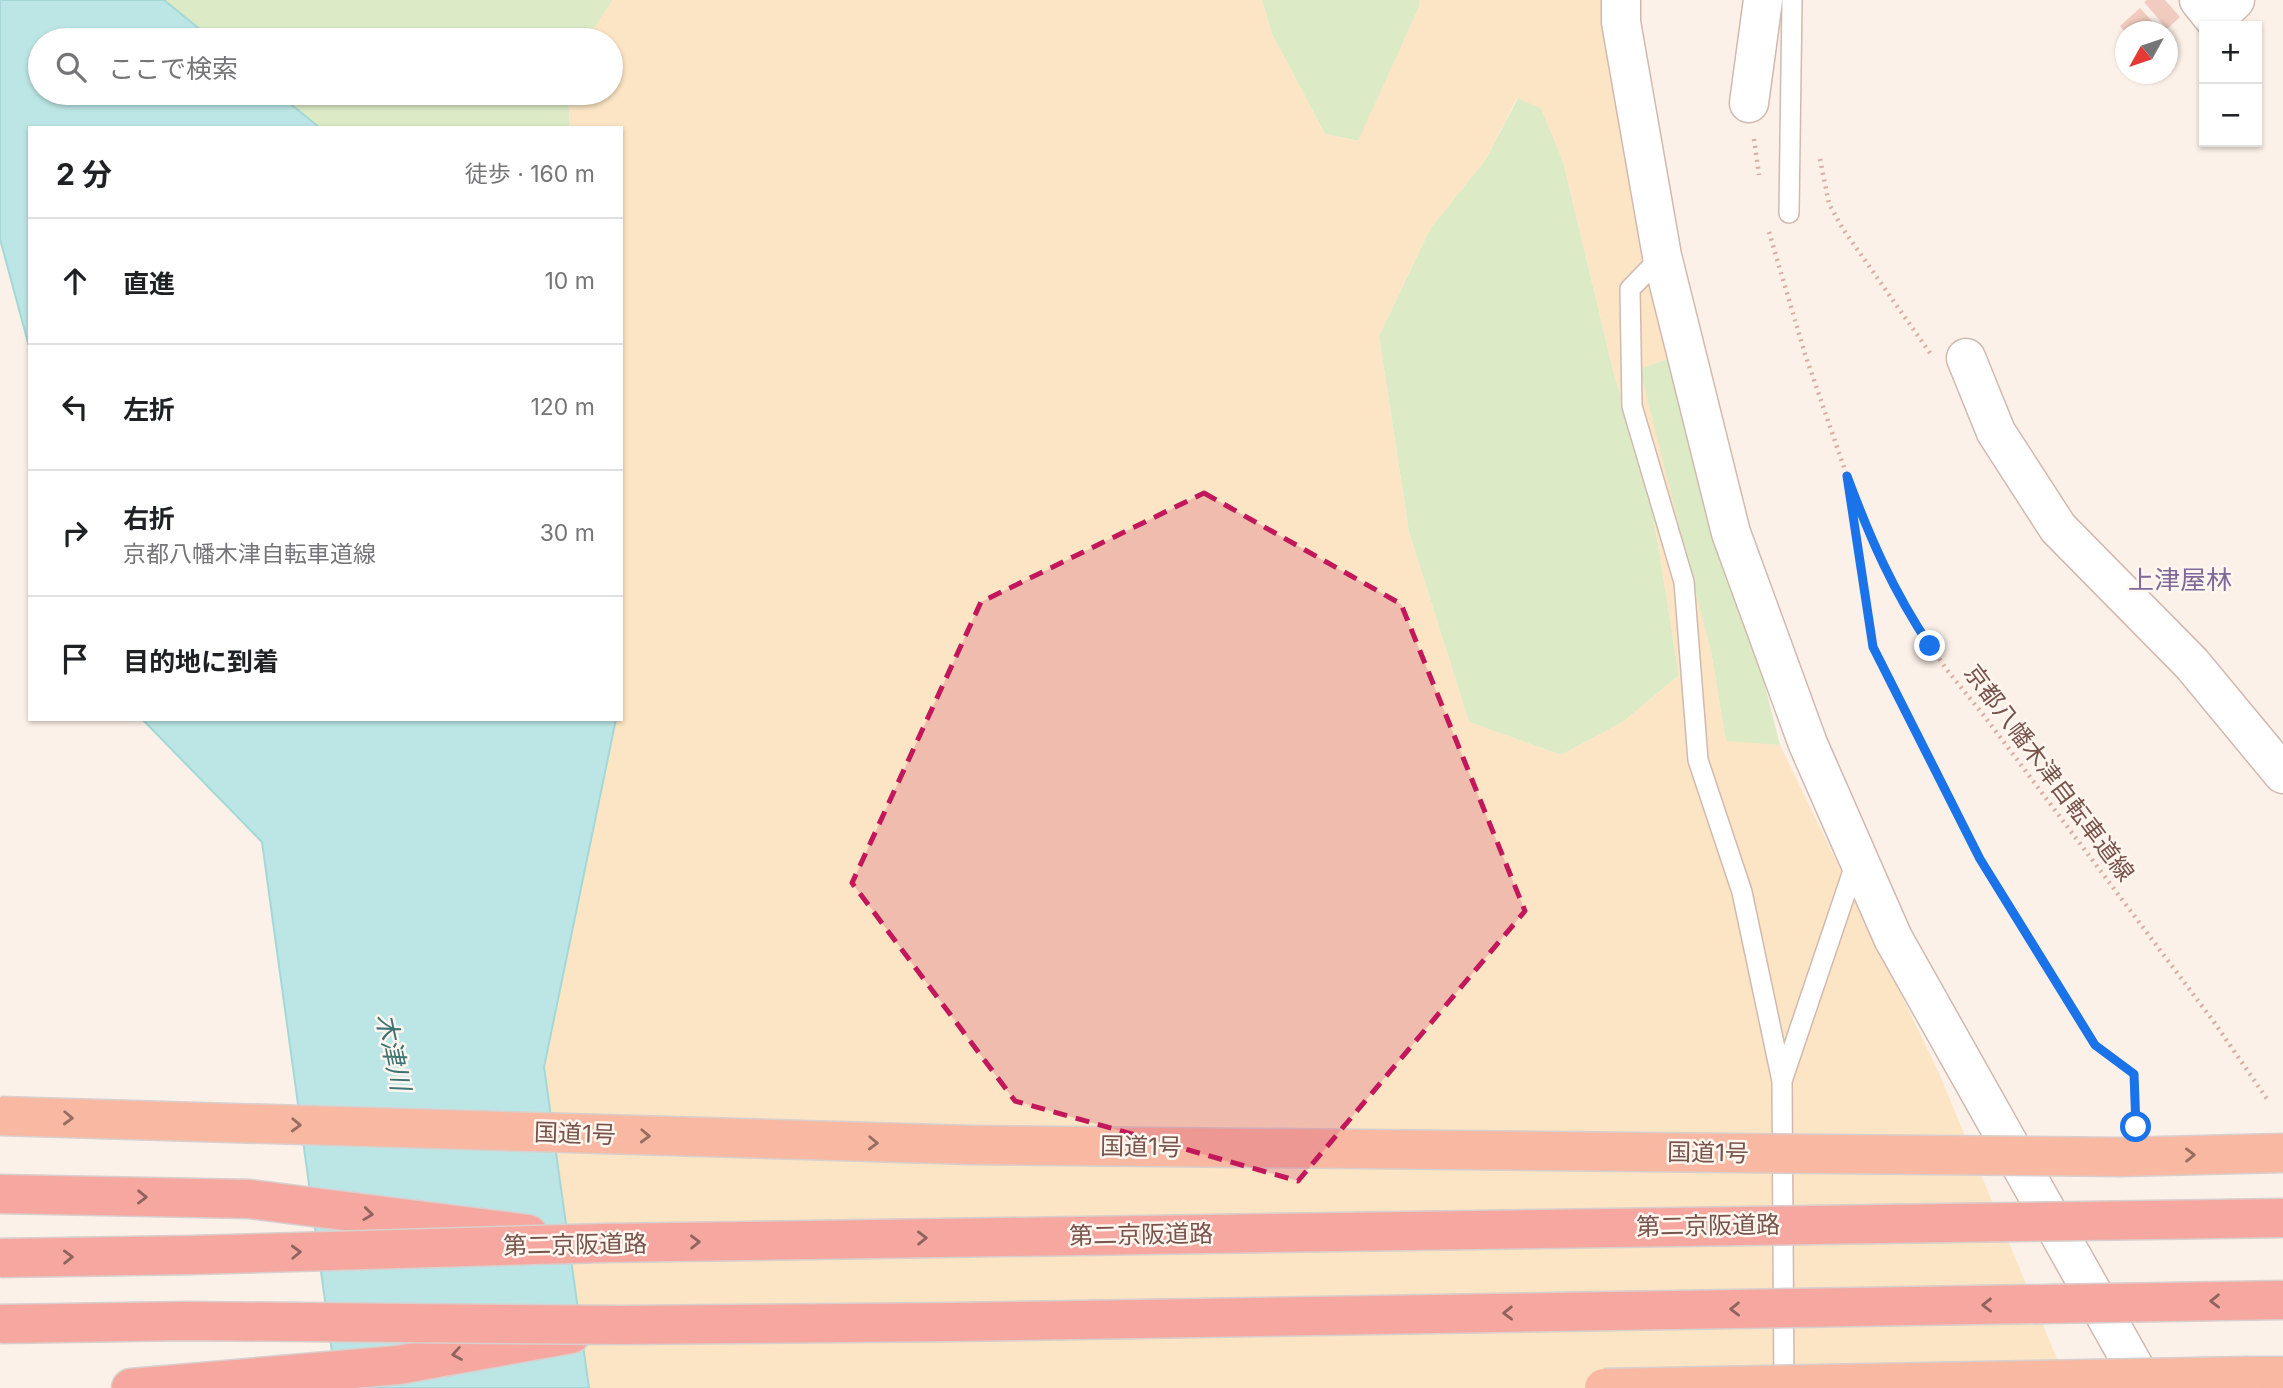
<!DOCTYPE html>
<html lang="ja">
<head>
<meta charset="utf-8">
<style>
	:root { --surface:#fff; --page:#f6f6f6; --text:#202124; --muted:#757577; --line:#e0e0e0 }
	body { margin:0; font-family:Inter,"Noto Sans JP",sans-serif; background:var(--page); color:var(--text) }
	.controls { position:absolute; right:21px; top:21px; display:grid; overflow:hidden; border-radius:0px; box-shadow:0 2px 5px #0004 }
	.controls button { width:63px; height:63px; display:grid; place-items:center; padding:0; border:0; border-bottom:2px solid var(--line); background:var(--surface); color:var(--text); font:35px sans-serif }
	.compass { position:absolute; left:2115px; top:21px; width:63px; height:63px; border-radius:50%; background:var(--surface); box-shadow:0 2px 5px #0004; rotate:230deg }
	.stop { position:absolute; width:21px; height:21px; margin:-16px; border:5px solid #1a73e8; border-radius:50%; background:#fff }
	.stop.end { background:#1a73e8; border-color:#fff; box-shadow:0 2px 7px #0008 }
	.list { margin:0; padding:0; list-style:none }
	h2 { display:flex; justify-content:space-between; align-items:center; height:91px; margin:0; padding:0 28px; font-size:30px }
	h2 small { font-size:23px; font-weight:400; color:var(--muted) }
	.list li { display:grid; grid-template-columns:46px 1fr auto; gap:21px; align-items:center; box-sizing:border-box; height:126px; padding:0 28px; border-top:2px solid var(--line) }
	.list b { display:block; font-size:26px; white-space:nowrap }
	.list p { margin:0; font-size:23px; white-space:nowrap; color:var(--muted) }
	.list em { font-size:23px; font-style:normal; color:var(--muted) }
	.icon { flex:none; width:38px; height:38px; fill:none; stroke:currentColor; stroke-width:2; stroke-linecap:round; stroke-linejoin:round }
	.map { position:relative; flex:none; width:2283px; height:1388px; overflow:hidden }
	.search { position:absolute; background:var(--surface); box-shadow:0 2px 5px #0004; left:28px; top:28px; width:595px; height:77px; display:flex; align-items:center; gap:18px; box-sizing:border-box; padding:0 24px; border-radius:38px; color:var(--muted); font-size:26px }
	.panel { position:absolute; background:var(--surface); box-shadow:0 2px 5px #0004; left:28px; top:126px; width:595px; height:595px; border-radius:0px }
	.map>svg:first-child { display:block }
	.green { fill:#dcebc6 }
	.sand { fill:#fbe5c4; fill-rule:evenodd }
	.water { fill:#bce6e5; stroke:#a3d8d7; stroke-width:2 }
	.building { fill:#f2cbc0 }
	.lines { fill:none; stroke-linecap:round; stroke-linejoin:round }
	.service-casing { stroke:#d1b9b0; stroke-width:22 }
	.minor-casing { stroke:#d1b9b0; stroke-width:41 }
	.trunk-casing { stroke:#d9cfcd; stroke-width:41 }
	.motorway-casing { stroke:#d9cfcd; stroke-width:41 }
	.path { stroke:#d7aea3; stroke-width:4.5; stroke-dasharray:2 5; stroke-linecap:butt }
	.service { stroke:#fff; stroke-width:19 }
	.minor { stroke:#fff; stroke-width:38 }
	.trunk { stroke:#f8b8a1; stroke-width:38 }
	.motorway { stroke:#f6a7a0; stroke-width:38 }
	.trunk-bridge-casing { stroke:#d9cfcd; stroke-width:41; stroke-linecap:butt }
	.motorway-bridge-casing { stroke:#d9cfcd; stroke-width:41; stroke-linecap:butt }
	.trunk-bridge { stroke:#f8b8a1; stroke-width:38 }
	.motorway-bridge { stroke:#f6a7a0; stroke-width:38 }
	.oneway { stroke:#976c61 }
	.oneway2 { stroke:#90645d }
	.route { stroke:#1a73e8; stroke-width:9 }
	.marked { fill:#c2185b; fill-opacity:0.2; stroke:#c2185b; stroke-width:5; stroke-dasharray:14 9; stroke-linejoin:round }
	.labels { text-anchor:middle; stroke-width:5; stroke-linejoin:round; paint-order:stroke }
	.street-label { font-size:24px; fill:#77534c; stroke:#fff6ef }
	.neighbourhood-label { font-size:26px; fill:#80689a; stroke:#fff6ef }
	.water-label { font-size:26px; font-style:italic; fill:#3c7474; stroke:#fff6ef }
</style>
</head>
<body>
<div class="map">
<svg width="2283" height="1388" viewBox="0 0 2283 1388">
	<rect width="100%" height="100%" fill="#fcf1e9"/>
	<path class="green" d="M 164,0 L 613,0 L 586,40 L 213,40 Z
		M 1262,0 L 1420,0 L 1419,7 L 1359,141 L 1325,134 L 1272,34 Z
		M 277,93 L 568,93 L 570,128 L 320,128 Z
		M 1518,98 L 1541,108 L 1563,161 L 1614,374 L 1646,470 L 1679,675 L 1623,722 L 1561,755 L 1469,722 L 1409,532 L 1379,336 L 1430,229 L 1486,159 Z
		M 1673,357 L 1737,576 L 1780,745 L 1726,742 L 1712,657 L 1639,369 Z"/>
	<path class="sand" d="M 613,0 L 1262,0 L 1272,34 L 1325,134 L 1358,141 L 1419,7 L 1420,0 L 1639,0 L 1649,145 L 1673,357 L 1640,369 L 1712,657 L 1726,741 L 1780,745 L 1939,1073 L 2069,1388 L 589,1388 L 544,1067 L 616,719 L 621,719 L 621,128 L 570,128 L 568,93 L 611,93 L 611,40 L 586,40 ZM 1517,98 L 1541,108 L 1563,161 L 1614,374 L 1646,470 L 1679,675 L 1623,722 L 1561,755 L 1469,722 L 1409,532 L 1379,336 L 1430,229 L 1486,159 Z"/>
	<path class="water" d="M 0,0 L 164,0 L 213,40 L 40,40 L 40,93 L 277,93 L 320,128 L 30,128 L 30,350 L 0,239 Z
		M 142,719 L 616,719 L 544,1067 L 589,1388 L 337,1388 L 262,842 Z"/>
	<path class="building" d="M 2147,0 L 2165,0 L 2180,17 L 2167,29 L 2144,2 Z
		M 2140,8 L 2162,32 L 2125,32 L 2120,26 Z"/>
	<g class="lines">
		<g class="service-casing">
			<path id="service" d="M 1789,213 L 1792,0
				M 1662,256 L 1630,289 L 1632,406 L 1684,582 L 1698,760 L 1742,892 L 1782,1081
				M 1784,1388 L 1782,1081 L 1856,862"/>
		</g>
		<g class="minor-casing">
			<path id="minor" d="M 1621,0 L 1621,22 L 1662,256 L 1731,533 L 1808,744 L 1893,938 L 2146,1388
				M 2199,0 L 2215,20 L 2235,0
				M 1749,103 L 1763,0
				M 1966,358 L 1996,432 L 2058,528 L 2192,664 L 2283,774"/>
		</g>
		<g class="trunk-casing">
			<path id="trunk" d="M 2121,1157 L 2283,1153
				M 2248,1376 L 2283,1376"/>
		</g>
		<g class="motorway-casing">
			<path id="motorway" d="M 0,1194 L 249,1199 L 528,1234
				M 131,1388 L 398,1365 L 571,1334"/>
		</g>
		<path class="path" d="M 1754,139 L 1759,175
			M 1820,159 L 1829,204 L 1843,229 L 1930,353
			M 1769,232 L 1805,354 L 1847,476 L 1876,552 L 1916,625 L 1947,670 L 1985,717 L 2214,1022 L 2267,1099
			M 1848,484 L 1873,647 L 1980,859 L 2095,1045 L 2134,1074 L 2136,1120"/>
		<use href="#service" class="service"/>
		<use href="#minor" class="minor"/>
		<use href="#trunk" class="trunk"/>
		<use href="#motorway" class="motorway"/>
		<g class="trunk-bridge-casing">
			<path id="trunk-bridge" d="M 0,1116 L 971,1145 L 2121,1157
				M 1604,1388 L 2248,1376"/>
		</g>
		<g class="motorway-bridge-casing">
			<path id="motorway-bridge" d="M 0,1258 L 193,1255 L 605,1243 L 2283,1218
				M 0,1324 L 187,1321 L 621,1325 L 953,1322 L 2283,1300"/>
		</g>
		<use href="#trunk-bridge" class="trunk-bridge"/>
		<use href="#motorway-bridge" class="motorway-bridge"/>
	</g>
	<defs><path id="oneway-chevron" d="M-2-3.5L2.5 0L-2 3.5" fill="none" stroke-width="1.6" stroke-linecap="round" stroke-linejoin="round" transform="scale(1.75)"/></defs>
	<g class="oneway">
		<use href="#oneway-chevron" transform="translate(68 1118) rotate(2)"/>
		<use href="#oneway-chevron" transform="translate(296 1125) rotate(2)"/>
		<use href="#oneway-chevron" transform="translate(645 1136) rotate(2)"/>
		<use href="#oneway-chevron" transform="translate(873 1143) rotate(2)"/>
		<use href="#oneway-chevron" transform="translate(2190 1155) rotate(-1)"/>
	</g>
	<g class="oneway2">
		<use href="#oneway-chevron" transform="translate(142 1197) rotate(1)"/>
		<use href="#oneway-chevron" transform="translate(368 1214) rotate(7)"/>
		<use href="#oneway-chevron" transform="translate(922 1238) rotate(-1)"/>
		<use href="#oneway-chevron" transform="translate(695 1242) rotate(-1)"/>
		<use href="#oneway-chevron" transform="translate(296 1252) rotate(-2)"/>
		<use href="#oneway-chevron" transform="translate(68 1257) rotate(-1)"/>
		<use href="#oneway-chevron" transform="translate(2215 1301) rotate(179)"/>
		<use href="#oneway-chevron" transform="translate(1987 1305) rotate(179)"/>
		<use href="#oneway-chevron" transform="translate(1735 1309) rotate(179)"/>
		<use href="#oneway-chevron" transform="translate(1508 1313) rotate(179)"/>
		<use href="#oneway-chevron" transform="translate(457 1354) rotate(170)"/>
	</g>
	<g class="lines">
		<path class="route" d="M 1930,646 C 1893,591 1870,538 1847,476 L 1873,647 L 1980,859 L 2095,1045 L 2134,1074 L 2136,1127"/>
	</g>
	<path class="marked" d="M 1204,493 L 1401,604 L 1525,911 L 1298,1181 L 1015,1101 L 852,883 L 981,602 Z"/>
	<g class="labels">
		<g class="street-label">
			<text transform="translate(2049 773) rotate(53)" y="8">京都八幡木津自転車道線</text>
			<text transform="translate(575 1134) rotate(2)" y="8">国道1号</text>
			<text transform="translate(1141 1147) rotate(1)" y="8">国道1号</text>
			<text transform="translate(1708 1153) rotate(1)" y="8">国道1号</text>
			<text transform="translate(1708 1226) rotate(-1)" y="8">第二京阪道路</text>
			<text transform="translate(1141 1235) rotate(-1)" y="8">第二京阪道路</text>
			<text transform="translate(575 1245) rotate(-1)" y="8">第二京阪道路</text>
		</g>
		<g class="neighbourhood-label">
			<text x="2180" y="589">上津屋林</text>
		</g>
		<g class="water-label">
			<text transform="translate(393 1052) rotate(78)" y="9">木津川</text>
		</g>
	</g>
</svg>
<div class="controls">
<button>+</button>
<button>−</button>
</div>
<svg class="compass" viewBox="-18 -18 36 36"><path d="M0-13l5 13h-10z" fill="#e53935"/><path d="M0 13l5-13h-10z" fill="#757577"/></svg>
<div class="stop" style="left:2136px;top:1127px"></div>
<div class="stop end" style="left:1930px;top:646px"></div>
<div class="search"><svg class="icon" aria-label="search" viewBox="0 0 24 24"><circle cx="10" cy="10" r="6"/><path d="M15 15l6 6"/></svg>ここで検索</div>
<section class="panel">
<h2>2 分<small>徒歩 · 160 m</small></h2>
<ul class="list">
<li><svg class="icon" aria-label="ahead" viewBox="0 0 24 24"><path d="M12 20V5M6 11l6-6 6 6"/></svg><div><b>直進</b></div><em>10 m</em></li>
<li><svg class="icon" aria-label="left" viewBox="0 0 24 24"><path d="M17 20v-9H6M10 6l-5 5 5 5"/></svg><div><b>左折</b></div><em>120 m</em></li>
<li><svg class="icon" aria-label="right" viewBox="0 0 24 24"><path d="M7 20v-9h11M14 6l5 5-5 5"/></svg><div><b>右折</b><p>京都八幡木津自転車道線</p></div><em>30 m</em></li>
<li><svg class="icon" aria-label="arrive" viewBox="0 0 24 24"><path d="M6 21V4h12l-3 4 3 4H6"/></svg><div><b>目的地に到着</b></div></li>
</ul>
</section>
</div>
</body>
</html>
